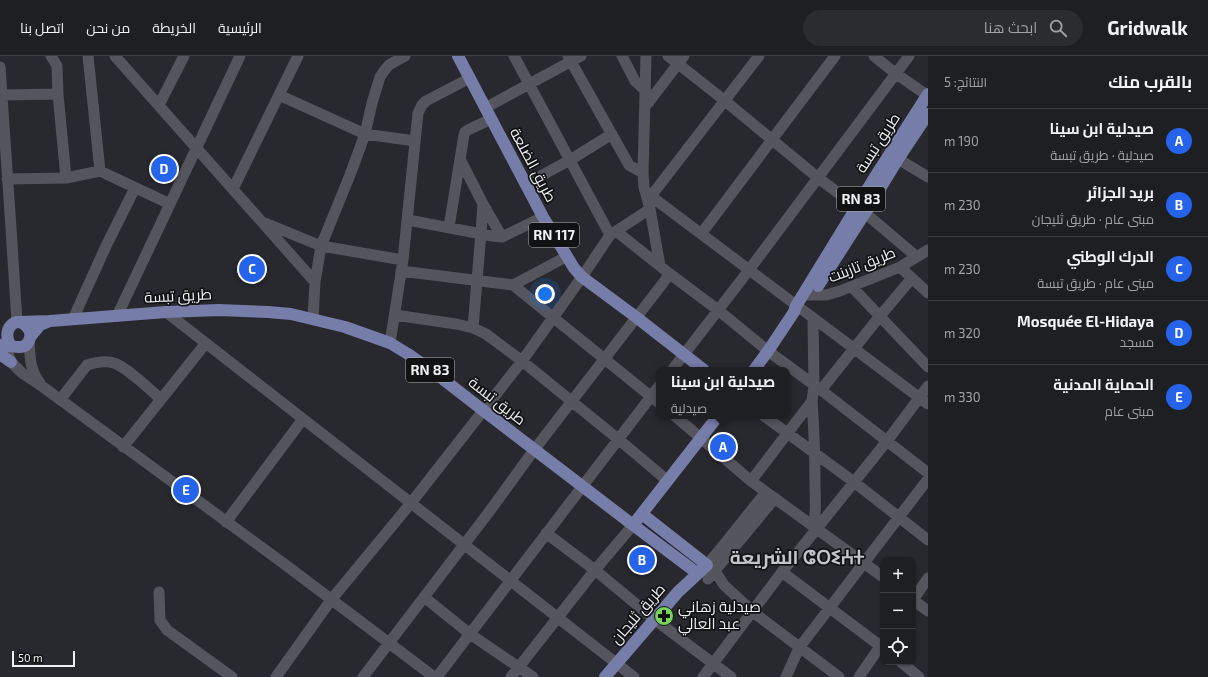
<!DOCTYPE html>
<html lang="ar">
<head>
<meta charset="utf-8">
<style>
	:root { --surface:#1e1f23; --page:#2b2c30; --text:#f1f3f6; --muted:#a1a2a6; --line:#3c3d41; --accent:#2563eb }
	body { margin:0; font-family:"Exo 2",Cairo,"Noto Sans Tifinagh",sans-serif; background:var(--page); color:var(--text); direction:rtl }
	.controls { position:absolute; right:12px; bottom:12px; display:grid; overflow:hidden; border-radius:8px; box-shadow:0 1px 3px #0004 }
	.controls button { width:36px; height:36px; display:grid; place-items:center; padding:0; border:0; border-bottom:1px solid var(--line); background:var(--surface); color:var(--text); font:20px sans-serif }
	.scale { position:absolute; left:12px; bottom:10px; width:63px; box-sizing:border-box; padding-left:4px; border:2px solid #f1f1f5; border-top:0; font-size:11px; line-height:14px; white-space:nowrap; color:#f1f1f5; -webkit-text-stroke:3px #111214; paint-order:stroke }
	.you { position:absolute; left:545px; top:238px; width:14px; height:14px; margin:-10px; border:3px solid #fff; border-radius:50%; background:#1a73e8; box-shadow:0 0 0 6px #1a73e833 }
	.badge { display:grid; place-items:center; width:26px; height:26px; border-radius:50%; background:var(--accent); color:#fff; font-size:13px; font-weight:700 }
	.pin { position:absolute; translate:-50% -50%; border:2px solid #fff; box-shadow:0 1px 4px #0006 }
	.popup { position:absolute; left:656px; top:311px; width:134px; height:52px; box-sizing:border-box; display:grid; place-content:center; border-radius:8px; background:var(--surface); filter:drop-shadow(0 1px 3px #0005); font-size:13px; white-space:nowrap; color:var(--muted) }
	.popup b { font-size:15px; color:var(--text) }
	.popup::after { content:''; position:absolute; left:50%; top:100%; margin-left:-8px; border:8px solid transparent; border-top-color:var(--surface) }
	.list { margin:0; padding:0; list-style:none }
	h2 { display:flex; justify-content:space-between; align-items:center; height:52px; margin:0; padding:0 16px; font-size:17px }
	h2 small { font-size:13px; font-weight:400; color:var(--muted) }
	.list li { display:grid; grid-template-columns:26px 1fr auto; gap:12px; align-items:center; box-sizing:border-box; height:64px; padding:0 16px; border-top:1px solid var(--line) }
	.list b { display:block; font-size:15px; white-space:nowrap }
	.list p { margin:0; font-size:13px; white-space:nowrap; color:var(--muted) }
	.list em { font-size:13px; font-style:normal; color:var(--muted) }
	.icon { flex:none; width:22px; height:22px; fill:none; stroke:currentColor; stroke-width:2; stroke-linecap:round; stroke-linejoin:round }
	.map { position:relative; flex:none; width:928px; height:621px; overflow:hidden; direction:ltr }
	header { display:flex; align-items:center; gap:24px; box-sizing:border-box; height:56px; padding:0 20px; background:var(--surface); border-bottom:1px solid var(--line) }
	header strong { font-size:19px }
	nav { display:flex; gap:22px; margin-inline-start:auto; font-size:14px }
	.search { width:280px; height:36px; background:var(--page); display:flex; align-items:center; gap:10px; box-sizing:border-box; padding:0 14px; border-radius:22px; color:var(--muted); font-size:15px }
	main { display:flex }
	aside { flex:1; background:var(--surface) }
	.map>svg:first-child { display:block }
	.lines { fill:none; stroke-linecap:round; stroke-linejoin:round }
	.minor { stroke:#55565d; stroke-width:11 }
	.major { stroke:#777da9; stroke-width:12 }
	.labels { text-anchor:middle; stroke-width:3.5; stroke-linejoin:round; paint-order:stroke }
	.shield { fill:#111214; stroke:#aeaeb2; stroke-width:1 }
	.shield-label { font-size:14px; font-weight:bold; fill:#f1f1f5 }
	.street-label { font-size:15px; fill:#f1f1f5; stroke:#111214 }
	.poi-label { font-size:15px; fill:#f1f1f5; stroke:#111214; text-anchor:start }
	.district-label { font-size:19px; font-weight:bold; fill:#c3c5cc; stroke:#111214 }
</style>
</head>
<body>
<header>
<strong>Gridwalk</strong>
<div class="search"><svg class="icon" aria-label="search" viewBox="0 0 24 24"><circle cx="10" cy="10" r="6"/><path d="M15 15l6 6"/></svg>ابحث هنا</div>
<nav><a>الرئيسية</a><a>الخريطة</a><a>من نحن</a><a>اتصل بنا</a></nav>
</header>
<main>
<aside>
<h2>بالقرب منك<small>النتائج: 5</small></h2>
<ul class="list">
<li><span class="badge">A</span><div><b>صيدلية ابن سينا</b><p>صيدلية · طريق تبسة</p></div><em>190 m</em></li>
<li><span class="badge">B</span><div><b>بريد الجزائر</b><p>مبنى عام · طريق ثليجان</p></div><em>230 m</em></li>
<li><span class="badge">C</span><div><b>الدرك الوطني</b><p>مبنى عام · طريق تبسة</p></div><em>230 m</em></li>
<li><span class="badge">D</span><div><b>Mosquée El-Hidaya</b><p>مسجد</p></div><em>320 m</em></li>
<li><span class="badge">E</span><div><b>الحماية المدنية</b><p>مبنى عام</p></div><em>330 m</em></li>
</ul>
</aside>
<div class="map">
<svg width="928" height="621" viewBox="0 0 928 621">
	<rect width="100%" height="100%" fill="#28292f"/>
	<g class="lines">
		<path class="minor" d="M 51,0 L 57,10 L 58,38 L 66,122
			M 88,0 L 100,115
			M 115,0 L 315,226
			M 514,0 L 610,179
			M 568,0 L 629,109 L 643,117
			M 622,0 L 635,25 L 646,35
			M 646,0 L 643,117 L 644,131 L 650,153 L 660,210
			M 668,0 L 724,44 L 817,121 L 865,157 L 917,201
			M 874,0 L 895,17 L 928,40
			M 0,11 L 11,172 L 17,266
			M 2,39 L 58,38
			M 279,39 L 365,78 L 415,85
			M 159,49 L 184,0
			M 645,51 L 684,0
			M 485,52 L 581,0
			M 460,103 L 483,148 L 502,181
			M 898,103 L 928,121
			M 7,123 L 66,122 L 100,115 L 170,148
			M 526,128 L 570,104 L 612,78
			M 233,133 L 298,0
			M 652,141 L 928,348
			M 648,144 L 759,0
			M 408,164 L 492,180 L 502,181 L 506,179 L 543,161
			M 265,167 L 321,190 L 403,204
			M 449,171 L 464,79 L 465,76 L 468,74 L 491,63
			M 616,175 L 670,218 L 718,254 L 768,295 L 821,334 L 928,417
			M 701,178 L 835,0
			M 900,211 L 928,237
			M 401,215 L 513,229 L 566,201
			M 513,229 L 659,347
			M 852,231 L 928,311
			M 803,239 L 826,239 L 840,235 L 900,211 L 928,194
			M 166,256 L 634,621
			M 395,259 L 456,268 L 473,272 L 486,278 L 522,305 L 618,383 L 668,425
			M 117,260 L 240,0
			M 73,263 L 106,190 L 135,132
			M 313,263 L 315,226 L 321,190 L 350,119 L 365,78 L 372,47 L 380,21 L 384,15 L 389,9 L 405,0
			M 473,272 L 481,177 L 483,148
			M 29,285 C 30,302 30,314 40,327
			M 390,287 L 403,204 L 418,57 L 422,49 L 426,45 L 470,22
			M 8,297 L 11,306 L 22,317 L 43,331 L 283,507 L 434,621
			M 672,314 L 749,214 L 909,0
			M 821,334 L 880,260 L 912,222
			M 60,344 L 87,309 C 96,306 105,304 114,307 C 128,312 149,333 161,343
			M 812,345 C 814,373 815,400 815,427 C 815,442 817,456 813,471
			M 675,360 L 751,425 L 883,521
			M 764,360 L 854,426 L 928,484
			M 123,391 L 206,287
			M 751,425 L 812,345 L 814,330 L 813,263
			M 766,436 L 722,491 L 707,509 L 715,515 L 724,529 L 753,556 L 839,621
			M 226,466 L 303,363
			M 546,477 L 595,514 L 654,563 L 731,621
			M 782,516 L 883,592
			M 708,523 L 775,442
			M 159,536 L 160,564 L 167,574 L 232,621
			M 424,541 L 470,578 L 533,621
			M 913,544 L 928,522
			M 913,544 L 928,555
			M 901,606 L 919,621
			M 276,621 L 331,544 L 411,447 L 522,305 L 582,221 L 610,179 L 650,153
			M 363,621 L 489,456 L 534,394 L 670,218
			M 437,621 L 659,330
			M 511,621 L 595,514 L 633,469
			M 703,621 L 782,516 L 887,385 L 928,330
			M 786,621 L 799,592 L 928,423
			M 859,621 L 883,586"/>
		<path class="major" d="M 458,0 L 543,161 L 574,212 L 582,221 L 636,261 L 704,314
			M 818,230 L 865,157 L 898,103 L 928,58
			M 50,265 L 166,256 L 219,254 L 268,256 L 291,258 L 345,271 L 390,287 L 408,298 L 439,320 L 484,355 L 633,469 L 718,360
			M 20,266 L 50,265 L 40,269 L 31,280
			M 0,289 C 3,290 6,290 9,290 C 18,291 27,294 30,282 C 31,278 30,274 27,271 C 16,257 0,275 11,290
			M 0,298 L 11,306
			M 754,314 L 768,295 L 794,256 L 796,250 L 875,121 L 928,38
			M 633,469 L 697,517
			M 605,621 L 678,536 L 707,509 L 642,458"/>
	</g>
	<defs>
		<g id="pharmacy-disc" transform="scale(1)"><circle r="9.5" fill="#76d25a" stroke="#111214"/><path d="M-2-6h4v4h4v4h-4v4h-4v-4h-4v-4h4Z" fill="#111"/></g>
	</defs>
	<g fill-rule="evenodd">
		<use href="#pharmacy-disc" x="664" y="560"/>
	</g>
	<g class="labels">
		<g class="shield">
			<rect x="837" y="131" width="48" height="24" rx="3"/>
			<rect x="529" y="167" width="50" height="24" rx="3"/>
			<rect x="406" y="302" width="48" height="24" rx="3"/>
		</g>
		<g class="shield-label">
			<text x="861" y="148">RN 83</text>
			<text x="554" y="184">RN 117</text>
			<text x="430" y="319">RN 83</text>
		</g>
		<g class="street-label">
			<text transform="translate(878 87) rotate(-57)" y="5">طريق تبسة</text>
			<text transform="translate(533 109) rotate(62)" y="5">طريق الضلعة</text>
			<text transform="translate(862 209) rotate(-22)" y="5">طريق تازبنت</text>
			<text transform="translate(178 240) rotate(-3)" y="5">طريق تبسة</text>
			<text transform="translate(497 345) rotate(38)" y="5">طريق تبسة</text>
			<text transform="translate(638 558) rotate(-49)" y="5">طريق ثليجان</text>
		</g>
		<g class="poi-label">
			<text x="678" y="556">صيدلية زهاني<tspan x="678" dy="17">عبد العالي</tspan></text>
		</g>
		<g class="district-label">
			<text x="797" y="508">الشريعة ⵛⵔⵉⵄⵜ</text>
		</g>
	</g>
</svg>
<div class="controls">
<button>+</button>
<button>−</button>
<button><svg class="icon" aria-label="locate" viewBox="0 0 24 24"><circle cx="12" cy="12" r="6"/><path d="M12 2v4M12 18v4M2 12h4M18 12h4"/></svg></button>
</div>
<div class="scale">50 m</div>
<div class="you"></div>
<div class="pin badge" style="left:723px;top:391px">A</div>
<div class="popup"><b>صيدلية ابن سينا</b>صيدلية</div>
<div class="pin badge" style="left:642px;top:504px">B</div>
<div class="pin badge" style="left:252px;top:213px">C</div>
<div class="pin badge" style="left:164px;top:113px">D</div>
<div class="pin badge" style="left:186px;top:434px">E</div>
</div>
</main>
</body>
</html>
